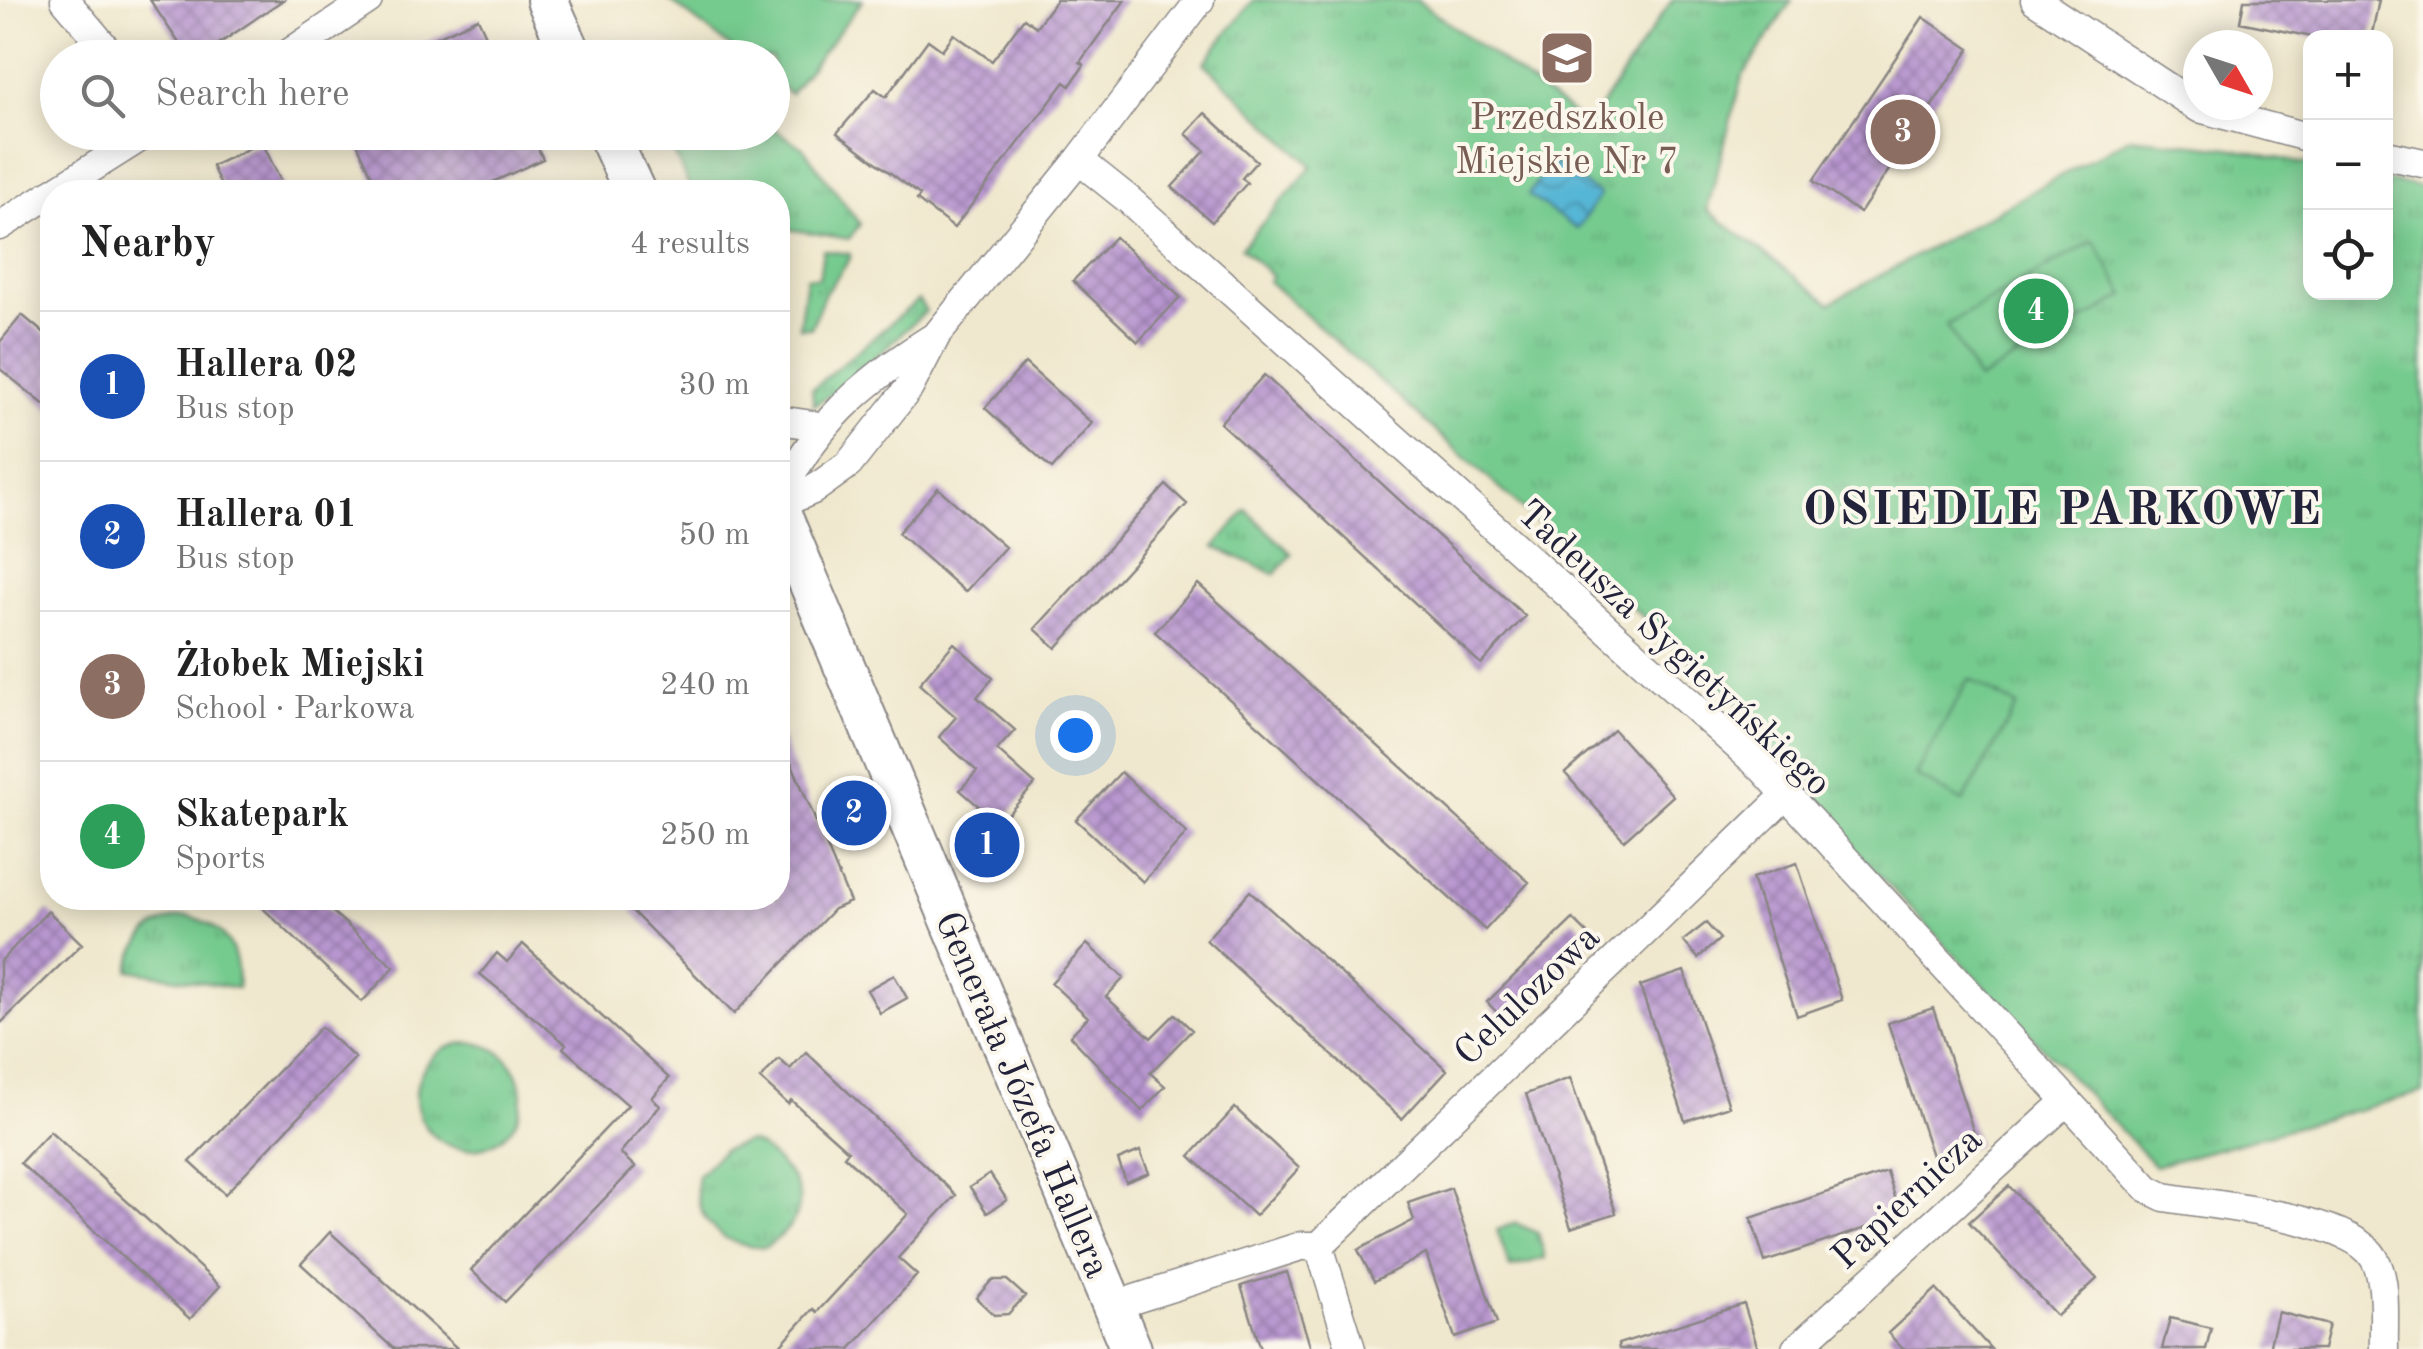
<!DOCTYPE html>
<html lang="en">
<head>
<meta charset="utf-8">
<style>
	:root { --surface:#fff; --page:#f6f6f6; --text:#222; --muted:#767676; --line:#e0e0e0; --accent:#b45309 }
	body { margin:0; font-family:"Old Standard TT",serif; background:var(--page); color:var(--text) }
	.controls { position:absolute; right:30px; top:30px; display:grid; overflow:hidden; border-radius:20px; box-shadow:0 5px 25px #0003 }
	.controls button { width:90px; height:90px; display:grid; place-items:center; padding:0; border:0; border-bottom:2px solid var(--line); background:var(--surface); color:var(--text); font:50px sans-serif }
	.compass { position:absolute; left:2183px; top:30px; width:90px; height:90px; border-radius:50%; background:var(--surface); box-shadow:0 5px 25px #0003; rotate:129deg }
	.you { position:absolute; left:1075px; top:735px; width:35px; height:35px; margin:-25px; border:8px solid #fff; border-radius:50%; background:#1a73e8; box-shadow:0 0 0 15px #1a73e833 }
	.badge { display:grid; place-items:center; width:65px; height:65px; border-radius:50%; background:var(--accent); color:#fff; font-size:32px; font-weight:700 }
	.pin { position:absolute; translate:-50% -50%; border:5px solid #fff; box-shadow:0 2px 10px #0006 }
	.list { margin:0; padding:0; list-style:none }
	h2 { display:flex; justify-content:space-between; align-items:center; height:130px; margin:0; padding:0 40px; font-size:42px }
	h2 small { font-size:32px; font-weight:400; color:var(--muted) }
	.list li { display:grid; grid-template-columns:65px 1fr auto; gap:30px; align-items:center; box-sizing:border-box; height:150px; padding:0 40px; border-top:2px solid var(--line) }
	.list b { display:block; font-size:38px; white-space:nowrap }
	.list p { margin:0; font-size:32px; white-space:nowrap; color:var(--muted) }
	.list em { font-size:32px; font-style:normal; color:var(--muted) }
	.icon { flex:none; width:55px; height:55px; fill:none; stroke:currentColor; stroke-width:2; stroke-linecap:round; stroke-linejoin:round }
	.map { position:relative; flex:none; width:2423px; height:1349px; overflow:hidden }
	.search { position:absolute; background:var(--surface); box-shadow:0 5px 25px #0003; left:40px; top:40px; width:750px; height:110px; display:flex; align-items:center; gap:25px; box-sizing:border-box; padding:0 35px; border-radius:55px; color:var(--muted); font-size:38px }
	.panel { position:absolute; background:var(--surface); box-shadow:0 5px 25px #0003; left:40px; top:180px; width:750px; height:730px; border-radius:40px }
	.map>svg:first-child { display:block }
	.grass { fill:url(#grass-tufts); stroke:#4c7664; stroke-width:2.5 }
	.pitch { fill:#75ca8e; stroke:#4c7664; stroke-width:2.5 }
	.water { fill:url(#water-waves); stroke:#3c6c88; stroke-width:2.5 }
	.building { fill:url(#building-cross-hatch) }
	.lines { fill:none; stroke-linecap:round; stroke-linejoin:round }
	.street-casing { stroke:#898584; stroke-width:31 }
	.secondary-casing { stroke:#898584; stroke-width:44 }
	.street { stroke:#fff; stroke-width:28 }
	.secondary { stroke:#fff; stroke-width:40 }
	.labels { text-anchor:middle; stroke-width:8; stroke-linejoin:round; paint-order:stroke }
	.education-label { font-size:38px; fill:#785e54; stroke:#fbf7ec }
	.street-label { font-size:38px; fill:#22223b; stroke:#fbf7ec }
	.district-label { font-size:48px; font-weight:bold; letter-spacing:2.5px; fill:#22223b; stroke:#fbf7ec }
</style>
</head>
<body>
<div class="map">
<svg width="2423" height="1349" viewBox="0 0 2423 1349">
	<defs>
		<pattern id="grass-tufts" width="24" height="20" patternUnits="userSpaceOnUse" patternTransform="scale(2.5)"><rect width="24" height="20" fill="#75ca8e"/><path d="M3 7l-1-3M5 7V3M7 7l1-3M15 17l-1-3M17 17v-4M19 17l1-3" fill="none" stroke="#65ad7b"/></pattern>
		<pattern id="water-waves" width="16" height="10" patternUnits="userSpaceOnUse" patternTransform="scale(2.5)"><rect width="16" height="10" fill="#57b6d5"/><path d="M0 5q4-4 8 0t8 0" fill="none" stroke="#4894ae"/></pattern>
		<pattern id="building-cross-hatch" width="8" height="8" patternUnits="userSpaceOnUse" patternTransform="scale(2.5)"><rect width="8" height="8" fill="#b896cf"/><path d="M0 0l8 8M0 8l8-8" fill="none" stroke="#957aa9"/></pattern>
	</defs>
	<rect width="100%" height="100%" fill="#fbf7ec"/>
	<filter id="ink" filterUnits="userSpaceOnUse"><feTurbulence type="fractalNoise" baseFrequency=".01" numOctaves="2"/><feDisplacementMap in="SourceGraphic" scale="20" xChannelSelector="R" yChannelSelector="G"/><feConvolveMatrix kernelMatrix="1 2 1 2 8 2 1 2 1" color-interpolation-filters="sRGB"/></filter>
	<filter id="wash" filterUnits="userSpaceOnUse"><feTurbulence type="fractalNoise" baseFrequency=".0048" numOctaves="4" result="noise"/><feDisplacementMap in="SourceGraphic" scale="40" xChannelSelector="R" yChannelSelector="G"/><feGaussianBlur stdDeviation="2.25" result="paint"/><feColorMatrix in="noise" values="0 0 0 0 0 0 0 0 0 0 0 0 0 0 0 0 0 1.4 0 .05"/><feComposite in="paint" operator="in"/></filter>
	<g filter="url(#wash)">
		<rect width="100%" height="100%" fill="#f0e8ce"/>
		<path class="grass" d="M 1253,0 L 1417,0 L 1588,125 L 1672,0 L 1792,0 L 1742,77 L 1707,210 L 1830,303 L 2131,137 L 2230,148 L 2310,165 L 2310,292 L 2386,292 L 2386,180 L 2423,188 L 2423,1092 L 2155,1166 L 1800,792 C 1789,762 1765,747 1755,717 L 1268,281 L 1272,276 L 1241,248 L 1312,166 L 1204,63 Z
			M 773,128 L 804,149 L 860,224 L 849,239 L 781,228 L 778,234 L 778,192 L 692,192 L 665,133 L 772,132 Z
			M 823,250 L 850,254 L 850,259 L 824,295 L 811,328 L 799,327 L 806,277 L 819,278 Z
			M 918,300 L 926,311 L 843,387 L 814,405 L 812,389 Z
			M 1246,510 L 1292,554 L 1275,574 L 1215,547 Z
			M 188,916 C 225,925 241,951 237,988 L 129,970 C 137,937 155,919 188,916 Z
			M416 1096a53 53 0 1 1 106 0a53 53 0 1 1-106 0Z
			M 747,1142 C 761,1144 769,1154 779,1164 C 813,1194 801,1224 766,1247 C 724,1250 689,1217 698,1175 L 723,1150 Z
			M 1515,1223 L 1538,1233 L 1545,1258 L 1510,1268 L 1497,1230 Z"/>
		<path class="pitch" d="M 669,0 L 863,0 L 790,94 L 773,80 L 772,58 L 743,57 Z
			M 2094,241 L 2125,296 L 1978,380 L 1947,325 Z
			M 1969,679 L 2017,706 L 1963,802 L 1915,775 Z"/>
		<path class="water" d="M 1551,161 L 1600,195 L 1577,229 L 1528,195 Z"/>
		<g id="blocks">
			<path class="building" d="M 150,0 L 283,0 L 198,58 L 189,58 Z
				M 1056,0 L 1125,0 L 1080,62 L 1084,65 L 1070,86 L 1065,82 L 954,228 L 917,200 L 920,195 L 837,133 L 875,89 L 886,97 L 928,40 L 942,50 L 954,34 L 992,61 L 1024,18 L 1036,27 Z
				M 2244,0 L 2379,0 L 2371,38 L 2317,38 L 2240,22 Z
				M 1923,17 L 1970,49 L 1860,213 L 1813,181 Z
				M 478,18 L 496,58 L 392,58 Z
				M 1205,113 L 1257,161 L 1242,178 L 1247,183 L 1212,222 L 1172,187 L 1205,151 L 1186,134 Z
				M 352,132 L 530,132 L 543,159 L 471,192 L 379,192 Z
				M 262,142 L 286,192 L 224,192 L 212,166 Z
				M 1115,237 L 1180,297 L 1138,342 L 1073,281 Z
				M 22,315 L 52,340 L 52,411 L 0,369 L 0,342 Z
				M 1025,363 L 1092,423 L 1052,469 L 985,408 Z
				M 1264,375 L 1525,616 L 1481,664 L 1220,423 Z
				M 1166,485 L 1187,504 L 1056,648 L 1035,629 Z
				M 938,488 L 1005,547 L 965,592 L 898,533 Z
				M 1198,584 L 1529,882 L 1485,930 L 1155,632 Z
				M 954,643 L 993,678 L 977,697 L 1015,730 L 997,750 L 1035,784 L 999,824 L 960,790 L 977,771 L 939,737 L 956,717 L 919,684 Z
				M 1614,730 L 1673,796 L 1624,840 L 1565,773 Z
				M 778,731 L 850,902 L 834,909 L 734,1014 L 632,911 L 645,898 L 778,898 Z
				M 1121,772 L 1187,833 L 1143,882 L 1076,820 Z
				M 1797,863 L 1842,1000 L 1797,1016 L 1752,878 Z
				M 1250,891 L 1447,1070 L 1402,1119 L 1206,940 Z
				M 252,898 L 317,898 L 394,967 L 362,1002 Z
				M 48,911 L 82,944 L 0,1024 L 0,962 Z
				M 1573,919 L 1593,939 L 1506,1022 L 1487,1002 Z
				M 1706,923 L 1720,939 L 1698,958 L 1683,941 Z
				M 523,944 L 669,1078 L 652,1098 L 660,1106 L 620,1153 L 635,1167 L 505,1302 L 471,1270 L 628,1105 L 563,1048 L 566,1044 L 480,974 L 497,953 L 507,962 Z
				M 1087,944 L 1124,978 L 1106,997 L 1151,1038 L 1175,1014 L 1192,1030 L 1150,1073 L 1165,1086 L 1142,1111 L 1070,1036 L 1088,1017 L 1051,983 Z
				M 1684,971 L 1729,1106 L 1685,1121 L 1640,986 Z
				M 894,975 L 907,998 L 880,1013 L 867,990 Z
				M 1933,1008 L 1978,1145 L 1933,1159 L 1888,1023 Z
				M 321,1027 L 355,1058 L 225,1194 L 190,1162 Z
				M 806,1052 L 956,1195 L 898,1258 L 917,1275 L 850,1349 L 777,1349 L 813,1309 L 817,1312 L 908,1214 L 844,1156 L 848,1151 L 791,1100 L 788,1104 L 760,1079 L 779,1059 L 790,1069 Z
				M 1570,1078 L 1616,1213 L 1571,1228 L 1526,1094 Z
				M 1235,1108 L 1299,1168 L 1255,1216 L 1190,1156 Z
				M 50,1131 L 220,1286 L 190,1319 L 20,1163 Z
				M 1140,1151 L 1149,1173 L 1126,1182 L 1118,1160 Z
				M 1887,1172 L 1901,1216 L 1765,1262 L 1751,1218 Z
				M 990,1174 L 1007,1200 L 987,1213 L 970,1187 Z
				M 2009,1186 L 2097,1279 L 2057,1316 L 1969,1222 Z
				M 1451,1188 L 1497,1323 L 1455,1338 L 1426,1254 L 1374,1281 L 1358,1250 L 1414,1220 L 1408,1203 Z
				M 330,1232 L 458,1349 L 394,1349 L 301,1264 Z
				M 1287,1272 L 1311,1349 L 1261,1349 L 1241,1286 Z
				M 992,1280 L 1007,1280 L 1025,1296 L 1008,1314 L 994,1315 L 976,1298 Z
				M 1936,1289 L 1991,1349 L 1903,1349 L 1888,1333 Z
				M 1744,1304 L 1758,1349 L 1619,1349 L 1618,1344 Z
				M 2278,1312 L 2329,1325 L 2323,1349 L 2269,1349 Z
				M 2170,1318 L 2211,1328 L 2206,1349 L 2162,1349 Z"/>
		</g>
	</g>
	<g filter="url(#ink)">
		<use href="#blocks" fill-opacity="0" stroke="#898584" stroke-width="2.5"/>
		<g class="lines">
			<g class="street-casing">
				<path id="street" d="M 65,0 L 114,58
					M 2035,0 L 2199,108 L 2310,138
					M 282,58 L 368,0
					M 2386,155 L 2423,163
					M 1079,160 L 1129,200 L 1762,768 L 2148,1189 L 2164,1197 C 2211,1205 2351,1217 2374,1258 C 2388,1281 2383,1322 2384,1349
					M 54,192 L 149,132
					M 0,226 L 52,193
					M 778,420 L 820,426
					M 778,503 C 809,428 865,380 934,337
					M 778,505 L 813,490 L 849,464 L 909,388 L 936,336 L 1079,160 L 1200,0
					M 1113,1306 L 1301,1246 L 1319,1246
					M 1351,1349 L 1319,1246 L 1785,796
					M 1796,1349 L 2067,1101"/>
			</g>
			<g class="secondary-casing">
				<path id="secondary" d="M 547,0 L 573,58
					M 607,132 L 635,192
					M 778,508 L 1131,1349"/>
			</g>
			<use href="#street" class="street"/>
			<use href="#secondary" class="secondary"/>
		</g>
	</g>
	<defs>
		<g id="school-square" transform="scale(2.875)"><rect x="-9" y="-9" width="18" height="18" rx="4" fill="#8d6e63" stroke="#fbf7ec"/><path d="M0-5L7-2L0 1L-7-2ZM-4 1L0 2.5L4 1V4Q0 6-4 4Z" fill="#fff"/></g>
	</defs>
	<g fill-rule="evenodd">
		<use href="#school-square" x="1567" y="58"/>
	</g>
	<g class="labels">
		<g class="education-label">
			<text x="1567" y="129">Przedszkole<tspan x="1567" dy="44">Miejskie Nr 7</tspan></text>
		</g>
		<g class="street-label">
			<text transform="translate(1675 647) rotate(43)" y="13">Tadeusza Sygietyńskiego</text>
			<text transform="translate(1526 994) rotate(-44)" y="13">Celulozowa</text>
			<text transform="translate(1024 1094) rotate(67)" y="13">Generała Józefa Hallera</text>
			<text transform="translate(1906 1197) rotate(-43)" y="13">Papiernicza</text>
		</g>
		<g class="district-label">
			<text x="2063" y="524">OSIEDLE PARKOWE</text>
		</g>
	</g>
</svg>
<div class="controls">
<button>+</button>
<button>−</button>
<button><svg class="icon" aria-label="locate" viewBox="0 0 24 24"><circle cx="12" cy="12" r="6"/><path d="M12 2v4M12 18v4M2 12h4M18 12h4"/></svg></button>
</div>
<svg class="compass" viewBox="-18 -18 36 36"><path d="M0-13l5 13h-10z" fill="#e53935"/><path d="M0 13l5-13h-10z" fill="#767676"/></svg>
<div class="you"></div>
<div class="pin badge" style="left:987px;top:845px;background:#1a4fb4">1</div>
<div class="pin badge" style="left:854px;top:813px;background:#1a4fb4">2</div>
<div class="pin badge" style="left:1903px;top:132px;background:#8d6e63">3</div>
<div class="pin badge" style="left:2036px;top:311px;background:#2e9e5b">4</div>
<div class="search"><svg class="icon" aria-label="search" viewBox="0 0 24 24"><circle cx="10" cy="10" r="6"/><path d="M15 15l6 6"/></svg>Search here</div>
<section class="panel">
<h2>Nearby<small>4 results</small></h2>
<ul class="list">
<li><span class="badge" style="background:#1a4fb4">1</span><div><b>Hallera 02</b><p>Bus stop</p></div><em>30 m</em></li>
<li><span class="badge" style="background:#1a4fb4">2</span><div><b>Hallera 01</b><p>Bus stop</p></div><em>50 m</em></li>
<li><span class="badge" style="background:#8d6e63">3</span><div><b>Żłobek Miejski</b><p>School · Parkowa</p></div><em>240 m</em></li>
<li><span class="badge" style="background:#2e9e5b">4</span><div><b>Skatepark</b><p>Sports</p></div><em>250 m</em></li>
</ul>
</section>
</div>
</body>
</html>
